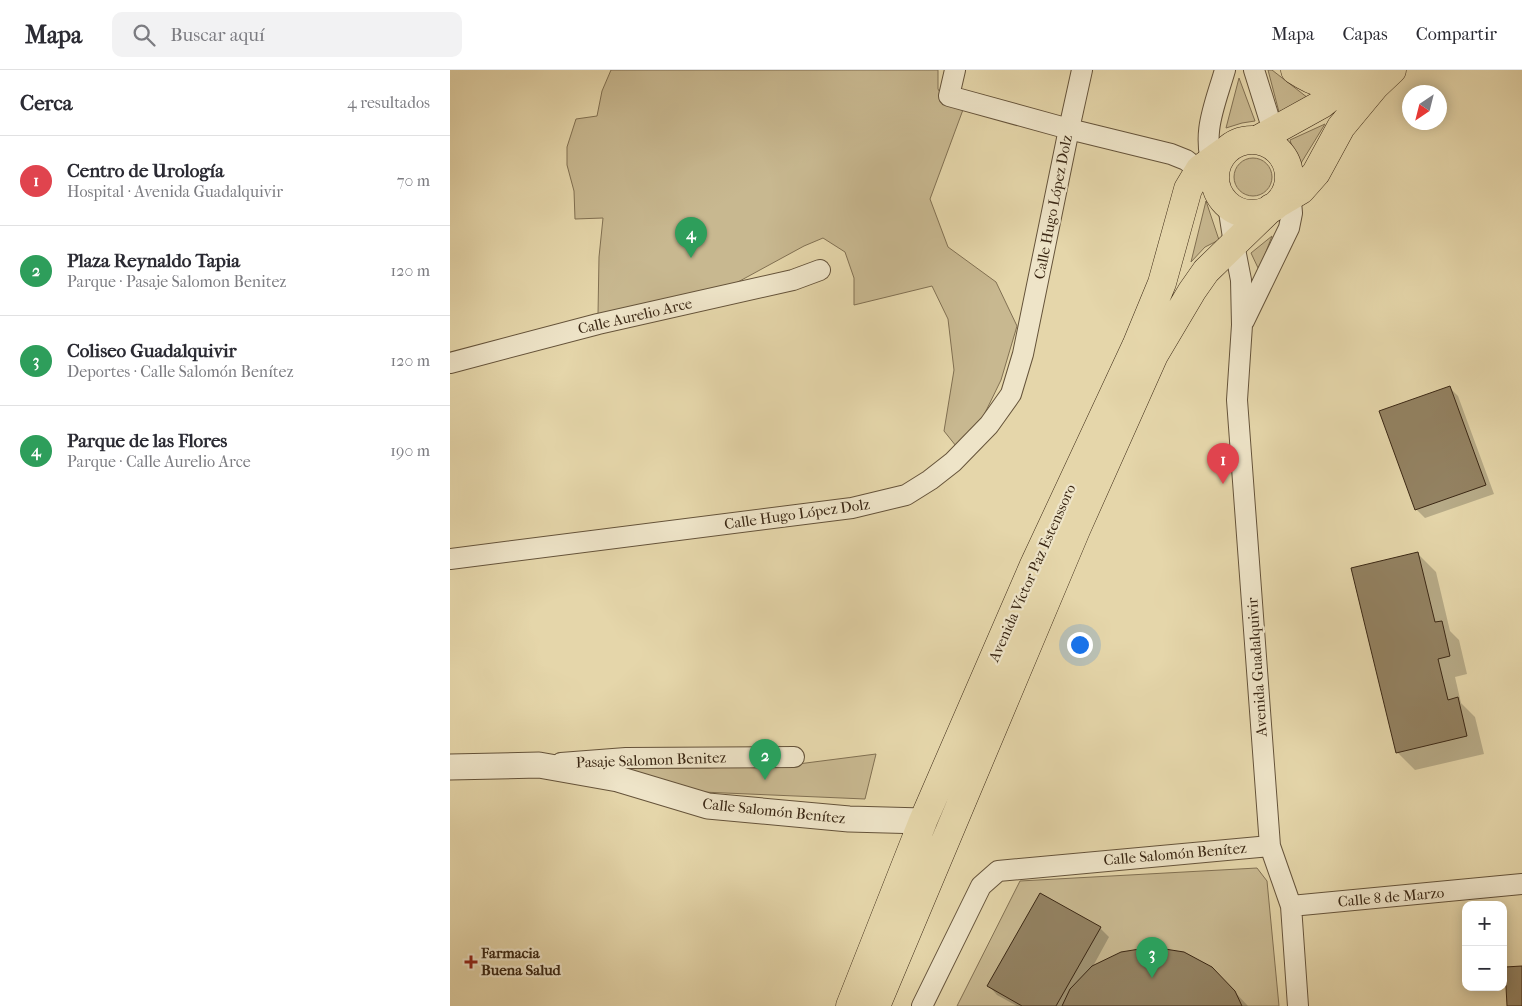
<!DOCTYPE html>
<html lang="es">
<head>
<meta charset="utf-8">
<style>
	:root { --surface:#fff; --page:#f2f2f3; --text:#2b2b33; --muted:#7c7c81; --line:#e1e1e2; --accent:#ea580c }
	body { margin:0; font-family:"IM FELL French Canon",serif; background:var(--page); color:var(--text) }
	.controls { position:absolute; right:15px; bottom:15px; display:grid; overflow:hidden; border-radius:10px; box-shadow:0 2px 12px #0003 }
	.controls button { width:45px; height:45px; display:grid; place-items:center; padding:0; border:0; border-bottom:1px solid var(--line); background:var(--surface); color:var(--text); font:25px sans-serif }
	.compass { position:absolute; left:952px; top:15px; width:45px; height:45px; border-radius:50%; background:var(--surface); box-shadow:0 2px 12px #0003; rotate:215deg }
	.you { position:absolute; left:629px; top:574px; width:18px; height:18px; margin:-12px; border:4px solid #fff; border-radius:50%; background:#1a73e8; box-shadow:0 0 0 8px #1a73e833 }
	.badge { display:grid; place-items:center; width:32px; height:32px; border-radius:50%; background:var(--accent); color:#fff; font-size:16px; font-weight:700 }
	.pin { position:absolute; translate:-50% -41px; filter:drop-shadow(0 1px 2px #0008) }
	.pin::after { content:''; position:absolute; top:26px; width:18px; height:15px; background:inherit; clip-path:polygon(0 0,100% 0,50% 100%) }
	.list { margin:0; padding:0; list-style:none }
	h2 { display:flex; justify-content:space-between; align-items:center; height:65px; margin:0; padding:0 20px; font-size:21px }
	h2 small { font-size:16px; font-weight:400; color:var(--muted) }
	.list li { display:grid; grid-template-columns:32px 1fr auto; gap:15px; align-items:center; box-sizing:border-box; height:90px; padding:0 20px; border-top:1px solid var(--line) }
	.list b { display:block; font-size:19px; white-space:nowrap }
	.list p { margin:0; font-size:16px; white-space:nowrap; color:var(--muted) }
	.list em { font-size:16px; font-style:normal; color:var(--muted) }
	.icon { flex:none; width:28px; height:28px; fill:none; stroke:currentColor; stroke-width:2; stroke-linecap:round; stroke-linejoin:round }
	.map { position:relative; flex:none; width:1072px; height:936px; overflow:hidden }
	header { display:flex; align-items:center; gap:30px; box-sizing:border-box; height:70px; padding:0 25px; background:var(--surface); border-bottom:1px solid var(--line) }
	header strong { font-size:24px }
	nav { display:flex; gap:28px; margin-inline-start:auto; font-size:18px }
	.search { width:350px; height:45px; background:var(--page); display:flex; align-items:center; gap:12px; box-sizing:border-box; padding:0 18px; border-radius:10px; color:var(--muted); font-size:19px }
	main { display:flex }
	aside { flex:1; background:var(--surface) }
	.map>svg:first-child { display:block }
	.green { fill:#c8b890; stroke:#817052 }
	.shadow { fill:#0003 }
	.building { fill:#938262; stroke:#3a2714 }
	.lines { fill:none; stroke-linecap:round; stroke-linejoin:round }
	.minor-casing { stroke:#65533a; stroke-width:22 }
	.tertiary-casing { stroke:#65533a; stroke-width:27 }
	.primary-casing { stroke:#3a2714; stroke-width:29 }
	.minor { stroke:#eee4c8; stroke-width:20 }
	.tertiary { stroke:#eee4c8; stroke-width:25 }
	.primary { stroke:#e5d6aa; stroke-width:28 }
	.poi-dot { fill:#8f2418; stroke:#eee4c8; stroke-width:2 }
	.labels { text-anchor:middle; stroke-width:4.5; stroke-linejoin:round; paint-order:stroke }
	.street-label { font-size:15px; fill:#3a2714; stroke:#eee4c8 }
	.poi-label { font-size:15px; font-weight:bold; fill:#3a2714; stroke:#eee4c8; text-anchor:start }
</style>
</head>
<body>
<header>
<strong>Mapa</strong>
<div class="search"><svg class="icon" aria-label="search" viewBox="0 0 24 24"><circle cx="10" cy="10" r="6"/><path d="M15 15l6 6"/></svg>Buscar aquí</div>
<nav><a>Mapa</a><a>Capas</a><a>Compartir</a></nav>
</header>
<main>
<aside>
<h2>Cerca<small>4 resultados</small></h2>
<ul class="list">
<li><span class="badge" style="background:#e0444e">1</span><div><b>Centro de Urología</b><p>Hospital · Avenida Guadalquivir</p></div><em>70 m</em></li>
<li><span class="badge" style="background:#2e9e5b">2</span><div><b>Plaza Reynaldo Tapia</b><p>Parque · Pasaje Salomon Benitez</p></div><em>120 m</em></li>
<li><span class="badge" style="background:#2e9e5b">3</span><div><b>Coliseo Guadalquivir</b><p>Deportes · Calle Salomón Benítez</p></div><em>120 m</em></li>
<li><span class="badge" style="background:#2e9e5b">4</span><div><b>Parque de las Flores</b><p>Parque · Calle Aurelio Arce</p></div><em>190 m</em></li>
</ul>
</aside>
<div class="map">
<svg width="1072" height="936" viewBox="0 0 1072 936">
	<rect width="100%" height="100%" fill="#e5d6aa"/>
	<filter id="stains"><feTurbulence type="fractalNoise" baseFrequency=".004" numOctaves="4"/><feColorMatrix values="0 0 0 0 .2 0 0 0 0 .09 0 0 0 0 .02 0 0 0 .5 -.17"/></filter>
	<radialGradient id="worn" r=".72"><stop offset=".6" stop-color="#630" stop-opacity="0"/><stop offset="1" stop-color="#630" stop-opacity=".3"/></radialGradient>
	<path class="green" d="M 161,0 L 488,0 L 488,19 L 495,31 L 514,37 L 480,129 L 498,177 L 546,212 L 567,256 L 551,310 L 534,345 L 506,376 L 494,361 L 504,300 L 498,249 L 482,216 L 404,235 L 404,208 L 395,182 L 373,168 L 354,176 L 275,219 L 148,244 L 149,187 L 153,148 L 125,149 L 124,121 L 117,95 L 117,77 L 126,49 L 147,46 L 152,21 Z
		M 818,0 L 822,0 L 858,28 L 829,42 Z
		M 789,8 L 805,51 L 792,53 L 776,58 Z
		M 875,54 L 848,98 L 840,70 Z
		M784 107a19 19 0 1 1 38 0a19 19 0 1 1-38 0Z
		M 756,131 L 769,170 L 755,177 L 741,192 Z
		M 822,166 L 809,200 L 801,183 Z
		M 426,684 L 415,729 L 252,722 L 169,698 L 258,698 L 348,694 Z
		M 807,798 L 817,811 L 829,936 L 507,936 L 570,811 Z"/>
	<path class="shadow" d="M 999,317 L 1008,326 L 1044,424 L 975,448 L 966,439 Z
		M 968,484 L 986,502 L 1000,561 L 1009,570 L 1017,604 L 1005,607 L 1011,633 L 1025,647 L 1034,684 L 965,700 L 947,682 Z
		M 650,858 L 659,867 L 642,898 L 780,917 L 798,936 L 567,936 L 547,925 L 539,916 Z"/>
	<path class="building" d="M 1000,316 L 1036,415 L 965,440 L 929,341 Z
		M 968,482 L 985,552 L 992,551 L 1000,586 L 988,589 L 998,630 L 1008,627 L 1017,666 L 946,683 L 901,498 Z
		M 590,823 L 651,857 L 606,936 L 572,936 L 537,916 Z
		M 702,877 L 734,882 L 762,897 L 785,921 L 792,936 L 612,936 L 620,919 L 642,896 L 671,882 Z
		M 1072,896 L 1072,936 L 1057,936 L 1055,897 Z"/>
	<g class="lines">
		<g class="minor-casing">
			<path id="minor" d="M 505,0 L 499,26 L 619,59 L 721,84 L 736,90 L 765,112
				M 804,0 L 830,83
				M 764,102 C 751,63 764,38 775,0
				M 778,135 L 784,174 L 791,210 L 792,255 L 787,330 L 820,776 L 841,836 L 848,936
				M 794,251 L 839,158 L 842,143 L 839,108
				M 0,293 L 148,254 L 343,210 L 370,200
				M 0,489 L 402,438 L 456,425 L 480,410 L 503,392 L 539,355 L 561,324 L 573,284 L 619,59 L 632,0
				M 111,693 L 176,688 L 344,687
				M 841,836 L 1072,814
				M 472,936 L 531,816 L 548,801 L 820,776"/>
		</g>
		<g class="tertiary-casing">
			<path id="tertiary" d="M 0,697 L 89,695 L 168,709 L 258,736 L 399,749 L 473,751"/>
		</g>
		<g class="primary-casing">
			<path id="primary" d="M 845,0 C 868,15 874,15 901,12
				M 807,70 L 872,34 L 913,0
				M765 107a37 37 0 1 1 74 0a37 37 0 1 1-74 0Z
				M 829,133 L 851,120 L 866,103 L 891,57 L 925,16 L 942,0
				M 400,936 L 473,751 L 583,497 L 686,276 L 712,213 L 738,119 L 750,99 L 775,81
				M 426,936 L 626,460 L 704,285 L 742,221 L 756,201 L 821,138"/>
		</g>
		<use href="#minor" class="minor"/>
		<use href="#tertiary" class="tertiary"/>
		<use href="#primary" class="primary"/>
	</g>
	<path class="poi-dot" d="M18.5 884.5h5v5h5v5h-5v5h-5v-5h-5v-5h5z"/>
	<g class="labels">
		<g class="street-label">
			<text transform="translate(603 137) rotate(-79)" y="5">Calle Hugo López Dolz</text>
			<text transform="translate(185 246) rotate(-13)" y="5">Calle Aurelio Arce</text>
			<text transform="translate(347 444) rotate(-8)" y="5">Calle Hugo López Dolz</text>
			<text transform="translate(582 503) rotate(-66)" y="5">Avenida Víctor Paz Estenssoro</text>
			<text transform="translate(807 597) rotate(-94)" y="5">Avenida Guadalquivir</text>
			<text transform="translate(201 690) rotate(-2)" y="5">Pasaje Salomon Benitez</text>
			<text transform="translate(324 741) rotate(6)" y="5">Calle Salomón Benítez</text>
			<text transform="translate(725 784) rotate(-5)" y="5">Calle Salomón Benítez</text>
			<text transform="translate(941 827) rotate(-5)" y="5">Calle 8 de Marzo</text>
		</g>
		<g class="poi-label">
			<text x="31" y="888">Farmacia<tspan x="31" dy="17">Buena Salud</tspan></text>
		</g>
	</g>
	<rect width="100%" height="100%" filter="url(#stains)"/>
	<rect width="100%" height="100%" fill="url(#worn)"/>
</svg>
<div class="controls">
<button>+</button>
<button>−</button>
</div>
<svg class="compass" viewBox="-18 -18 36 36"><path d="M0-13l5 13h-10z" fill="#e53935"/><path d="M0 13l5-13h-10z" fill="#7c7c81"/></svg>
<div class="you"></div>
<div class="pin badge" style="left:773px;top:414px;background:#e0444e">1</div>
<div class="pin badge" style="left:315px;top:710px;background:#2e9e5b">2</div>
<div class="pin badge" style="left:702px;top:908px;background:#2e9e5b">3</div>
<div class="pin badge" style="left:241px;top:188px;background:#2e9e5b">4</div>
</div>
</main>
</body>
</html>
